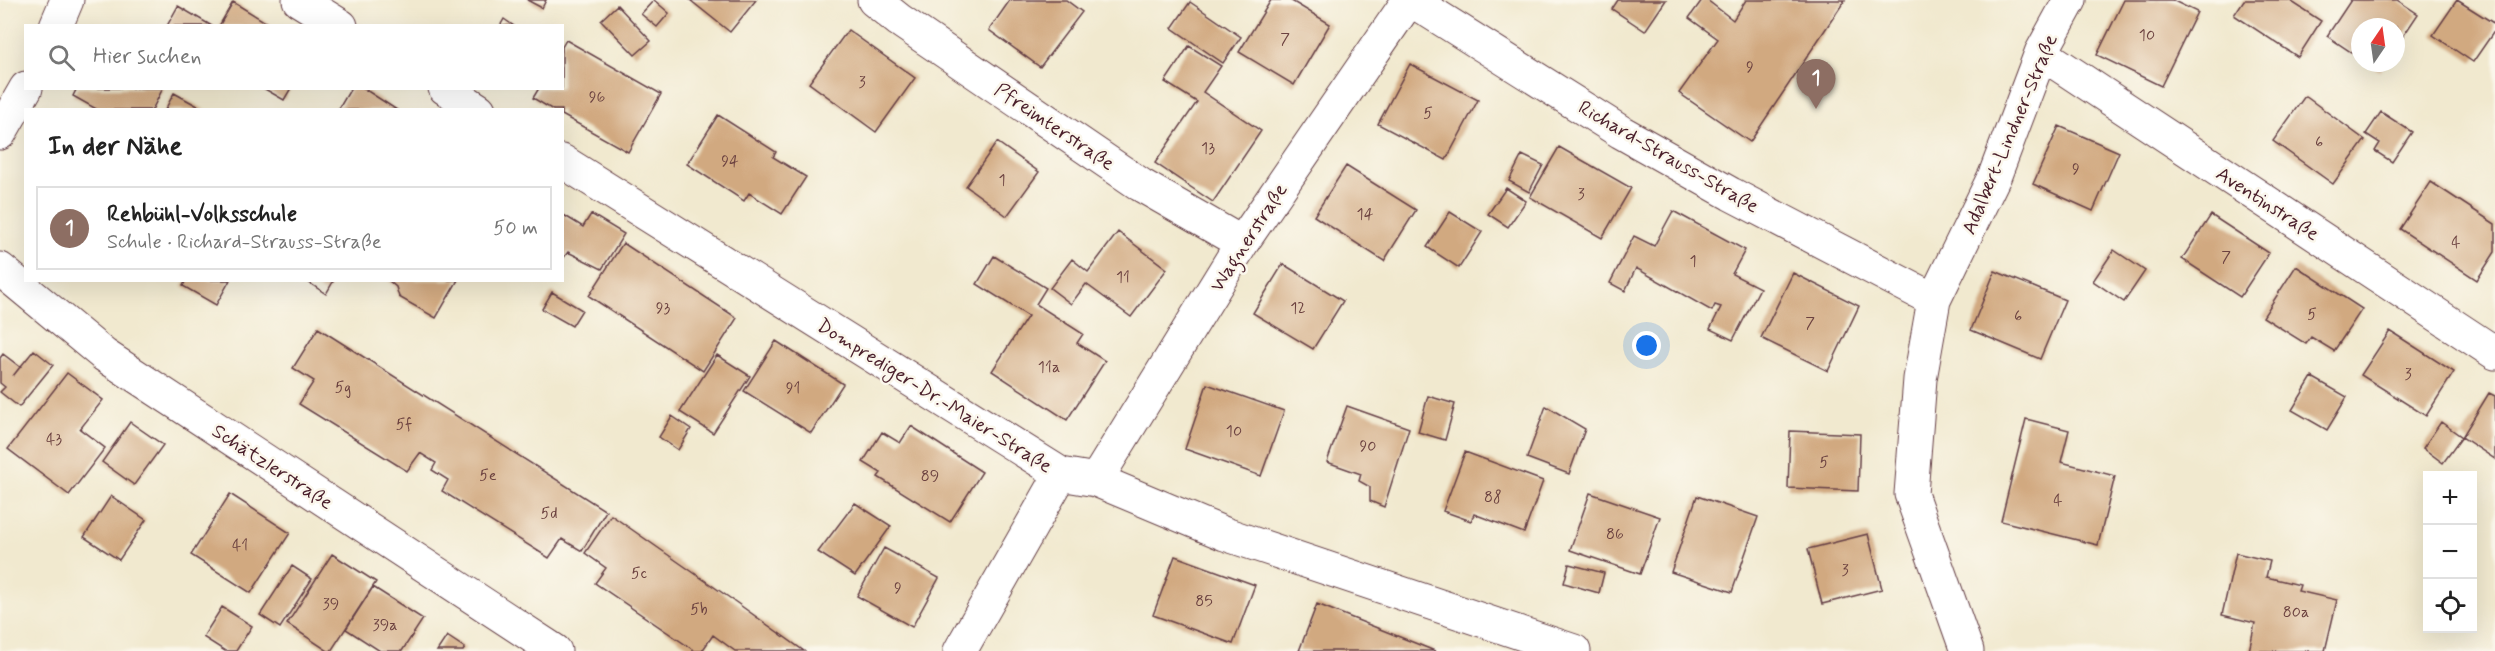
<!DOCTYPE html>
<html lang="de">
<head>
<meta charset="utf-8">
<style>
	:root { --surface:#fff; --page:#f2f2f2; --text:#222; --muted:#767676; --line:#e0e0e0; --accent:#0b8043 }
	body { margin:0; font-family:Mynerve,sans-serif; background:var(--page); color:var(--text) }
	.controls { position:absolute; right:18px; bottom:18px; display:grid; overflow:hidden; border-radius:0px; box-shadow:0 6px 24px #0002 }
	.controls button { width:54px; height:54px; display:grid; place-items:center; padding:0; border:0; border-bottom:2px solid var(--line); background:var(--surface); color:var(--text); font:30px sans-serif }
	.compass { position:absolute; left:2351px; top:18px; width:54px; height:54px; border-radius:50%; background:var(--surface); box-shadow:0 6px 24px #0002; rotate:13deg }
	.you { position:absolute; left:1647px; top:346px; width:21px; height:21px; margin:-15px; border:4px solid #fff; border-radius:50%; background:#1a73e8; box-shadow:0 0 0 9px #1a73e833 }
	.badge { display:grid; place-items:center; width:39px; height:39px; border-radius:50%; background:var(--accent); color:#fff; font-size:20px; font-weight:700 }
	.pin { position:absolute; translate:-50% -50px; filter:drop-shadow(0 2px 3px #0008) }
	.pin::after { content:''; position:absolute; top:32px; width:21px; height:18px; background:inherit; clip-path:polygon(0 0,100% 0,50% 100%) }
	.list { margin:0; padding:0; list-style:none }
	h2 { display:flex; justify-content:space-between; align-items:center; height:78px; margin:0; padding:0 24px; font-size:26px }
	h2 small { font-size:20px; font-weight:400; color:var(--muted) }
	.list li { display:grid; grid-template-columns:39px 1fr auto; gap:18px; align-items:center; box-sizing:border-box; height:84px; margin:0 12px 12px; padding:0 12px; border:2px solid var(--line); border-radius:0px }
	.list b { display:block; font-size:22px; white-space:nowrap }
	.list p { margin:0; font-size:20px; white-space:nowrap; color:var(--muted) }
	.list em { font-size:20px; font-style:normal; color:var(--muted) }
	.icon { flex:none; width:33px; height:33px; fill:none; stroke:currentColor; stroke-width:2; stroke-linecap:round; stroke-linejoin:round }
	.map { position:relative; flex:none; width:2495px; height:651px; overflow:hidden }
	.search { position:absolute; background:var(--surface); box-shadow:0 6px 24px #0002; left:24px; top:24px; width:540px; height:66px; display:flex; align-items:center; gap:15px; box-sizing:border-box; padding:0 21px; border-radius:0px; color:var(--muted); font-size:22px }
	.panel { position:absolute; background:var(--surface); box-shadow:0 6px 24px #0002; left:24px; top:108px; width:540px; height:174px; border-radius:0px }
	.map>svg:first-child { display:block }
	.building { fill:#d1a980 }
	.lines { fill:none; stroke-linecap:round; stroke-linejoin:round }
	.minor-casing { stroke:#633d44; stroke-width:35 }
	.minor { stroke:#fff; stroke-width:33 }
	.labels { text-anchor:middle; stroke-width:5; stroke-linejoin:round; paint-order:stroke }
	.number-label { font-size:16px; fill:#6c4240 }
	.street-label { font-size:20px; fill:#4a1f2b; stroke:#fbf7ec }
</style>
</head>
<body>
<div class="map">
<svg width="2495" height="651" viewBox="0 0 2495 651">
	<rect width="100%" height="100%" fill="#fbf7ec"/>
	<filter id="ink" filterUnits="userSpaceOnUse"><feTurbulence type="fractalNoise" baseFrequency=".0167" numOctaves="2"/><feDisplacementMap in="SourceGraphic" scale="12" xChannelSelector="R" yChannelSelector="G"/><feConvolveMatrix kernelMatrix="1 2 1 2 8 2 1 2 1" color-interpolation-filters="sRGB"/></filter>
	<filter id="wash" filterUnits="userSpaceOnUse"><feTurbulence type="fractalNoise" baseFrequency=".008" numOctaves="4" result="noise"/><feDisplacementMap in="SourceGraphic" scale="24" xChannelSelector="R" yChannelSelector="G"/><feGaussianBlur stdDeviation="1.35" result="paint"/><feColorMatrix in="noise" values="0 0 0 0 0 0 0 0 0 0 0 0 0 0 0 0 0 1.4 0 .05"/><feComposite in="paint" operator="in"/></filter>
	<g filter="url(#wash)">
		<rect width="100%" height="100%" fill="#f1e9cf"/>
		<g id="blocks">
			<path class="building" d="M 527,0 L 546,0 L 542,8 Z
				M 654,0 L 669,13 L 657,27 L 641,14 Z
				M 690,0 L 756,0 L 730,32 Z
				M 1010,0 L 1066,0 L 1082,12 L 1040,67 L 989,30 Z
				M 1271,0 L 1290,0 L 1330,24 L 1294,85 L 1239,52 Z
				M 1618,0 L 1666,0 L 1645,31 L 1612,9 Z
				M 1702,0 L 1707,0 L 1733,20 L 1746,0 L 1845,0 L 1750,142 L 1679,93 L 1718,39 L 1689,18 Z
				M 2124,0 L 2172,0 L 2197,12 L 2161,86 L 2097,55 Z
				M 2244,0 L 2289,0 L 2321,21 L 2298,57 L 2234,15 Z
				M 2351,0 L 2397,0 L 2418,14 L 2396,47 L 2396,27 L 2360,27 L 2360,58 L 2327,36 Z
				M 2457,0 L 2495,24 L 2495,30 L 2473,62 L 2433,35 Z
				M 233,2 L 272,26 L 219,26 Z
				M 1190,2 L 1241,37 L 1223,63 L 1172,28 Z
				M 617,5 L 651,41 L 635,55 L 601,20 Z
				M 178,6 L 212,26 L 167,26 Z
				M 504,19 L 514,26 L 500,26 Z
				M 848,30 L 915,78 L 876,132 L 809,83 Z
				M 566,40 L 661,94 L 628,152 L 562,115 L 562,110 L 553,110 L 533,98 L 539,88 L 562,88 L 562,47 Z
				M 1189,46 L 1221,66 L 1203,92 L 1261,131 L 1213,202 L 1155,163 L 1197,102 L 1165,82 Z
				M 2367,63 L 2385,63 L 2380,71 Z
				M 1410,64 L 1478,100 L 1446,160 L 1378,124 Z
				M 77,88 L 163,88 L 152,110 L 98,110 L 73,96 Z
				M 263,88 L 291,88 L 284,100 Z
				M 351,88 L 363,88 L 397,110 L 338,110 Z
				M 174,93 L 205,110 L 165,110 Z
				M 2305,96 L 2365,140 L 2333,184 L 2273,141 Z
				M 2381,112 L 2412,132 L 2392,162 L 2375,151 L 2380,143 L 2366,134 Z
				M 718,115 L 776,152 L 773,157 L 806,177 L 782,214 L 749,193 L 744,201 L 687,164 Z
				M 2059,126 L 2119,152 L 2093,211 L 2033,184 Z
				M 997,142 L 1039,172 L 1007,216 L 966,186 Z
				M 1559,147 L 1631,188 L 1602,238 L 1530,197 Z
				M 1522,155 L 1543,165 L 1529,192 L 1509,181 Z
				M 1346,166 L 1416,210 L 1384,261 L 1314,216 Z
				M 2431,182 L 2495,224 L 2495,252 L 2477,280 L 2400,229 Z
				M 1506,188 L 1526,201 L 1508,227 L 1488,214 Z
				M 1673,211 L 1745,250 L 1732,274 L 1760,288 L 1733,340 L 1710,329 L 1721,307 L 1715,305 L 1712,311 L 1636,268 L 1625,291 L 1610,283 L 1634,236 L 1654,246 Z
				M 1450,212 L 1482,232 L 1459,268 L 1427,247 Z
				M 562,214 L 583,227 L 591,214 L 624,234 L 602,269 L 568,252 L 562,260 Z
				M 2211,215 L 2269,253 L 2240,297 L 2182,259 Z
				M 1118,232 L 1167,269 L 1131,317 L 1086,284 L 1071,304 L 1050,288 L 1072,259 L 1088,272 Z
				M 623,243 L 737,318 L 703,371 L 589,296 Z
				M 2114,250 L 2145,271 L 2124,302 L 2093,281 Z
				M 994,256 L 1046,288 L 1036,304 L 1083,334 L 1077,343 L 1105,361 L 1067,420 L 992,371 L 1028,316 L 977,284 Z
				M 1283,264 L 1343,301 L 1313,349 L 1253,313 Z
				M 2296,266 L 2362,309 L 2334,351 L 2311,337 L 2306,344 L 2263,317 Z
				M 1995,271 L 2065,300 L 2040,359 L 1971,330 Z
				M 1793,273 L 1859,306 L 1828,371 L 1761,338 Z
				M 186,280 L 230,280 L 216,305 L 183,286 Z
				M 305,280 L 334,280 L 326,294 Z
				M 388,280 L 458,280 L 436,318 L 399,297 L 396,287 Z
				M 552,292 L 582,310 L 572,326 L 542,309 Z
				M 318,328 L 606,511 L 582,551 L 562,539 L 549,558 L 442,491 L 448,480 L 432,470 L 436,463 L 420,453 L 407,471 L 299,404 L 314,381 L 293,368 Z
				M 2390,331 L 2454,372 L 2426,416 L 2361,375 Z
				M 776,341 L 843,384 L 811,433 L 744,391 Z
				M 34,350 L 53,365 L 19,407 L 0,392 L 5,387 L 0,383 L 0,358 L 3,354 L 20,367 L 13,376 Z
				M 717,355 L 750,376 L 713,433 L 680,412 Z
				M 67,373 L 103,400 L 80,429 L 105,448 L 69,495 L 8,449 Z
				M 2312,377 L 2347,397 L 2327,430 L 2292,410 Z
				M 1207,384 L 1284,411 L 1261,476 L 1185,449 Z
				M 2489,393 L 2495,396 L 2495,459 L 2462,437 Z
				M 1428,396 L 1455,404 L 1445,440 L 1418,432 Z
				M 1347,406 L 1409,428 L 1384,507 L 1370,501 L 1370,487 L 1359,481 L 1361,474 L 1327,462 Z
				M 1546,406 L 1585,429 L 1569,474 L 1527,458 Z
				M 672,416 L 691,429 L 678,450 L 659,437 Z
				M 2026,419 L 2069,430 L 2061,462 L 2115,476 L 2098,545 L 2001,521 Z
				M 130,422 L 163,445 L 134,485 L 102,462 Z
				M 2441,422 L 2462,437 L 2443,463 L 2423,448 Z
				M 911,426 L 982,472 L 950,522 L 878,477 L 881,473 L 863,462 L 882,432 L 900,443 Z
				M 1790,431 L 1860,434 L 1858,491 L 1788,488 Z
				M 1465,452 L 1543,481 L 1524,533 L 1474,514 L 1471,521 L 1443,511 Z
				M 1590,493 L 1660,517 L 1640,574 L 1570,550 Z
				M 230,494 L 290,533 L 251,593 L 191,555 Z
				M 111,496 L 146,520 L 119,560 L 84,537 Z
				M 1697,496 L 1758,517 L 1732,592 L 1671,572 Z
				M 855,503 L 891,526 L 855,576 L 818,552 Z
				M 611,515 L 737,603 L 804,651 L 735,651 L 713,635 L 702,651 L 695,651 L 595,583 L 606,568 L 585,553 Z
				M 1868,534 L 1882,589 L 1822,604 L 1808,549 Z
				M 884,548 L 939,578 L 912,627 L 857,596 Z
				M 2236,553 L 2270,561 L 2266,577 L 2300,585 L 2298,591 L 2337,600 L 2325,651 L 2249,651 L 2255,623 L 2222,615 Z
				M 332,554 L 376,582 L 331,651 L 328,651 L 287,624 Z
				M 1175,556 L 1255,585 L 1233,644 L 1153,615 Z
				M 1569,564 L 1604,573 L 1599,593 L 1564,583 Z
				M 292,566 L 312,579 L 280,628 L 260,615 Z
				M 373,587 L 423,619 L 402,651 L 380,651 L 346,629 Z
				M 1317,604 L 1435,651 L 1299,651 Z
				M 222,607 L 252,626 L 236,651 L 225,651 L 203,637 Z
				M 447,636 L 465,648 L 463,651 L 437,651 Z"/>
		</g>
	</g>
	<g filter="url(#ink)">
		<use href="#blocks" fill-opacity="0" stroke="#633d44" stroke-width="1.5"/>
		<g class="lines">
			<g class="minor-casing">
				<path id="minor" d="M 299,0 L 341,26
					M 874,0 L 899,20 L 1141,185 L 1242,243
					M 1411,0 L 1621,132 L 1731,194 L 1934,300
					M 56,26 L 67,0
					M 2041,53 L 2495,353
					M 445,88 L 479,110
					M 0,133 L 26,88
					M 562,161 L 1061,474 L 1096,480 L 1225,534 L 1574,651
					M 0,269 L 104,355 L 555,651
					M 1096,480 L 1242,243 L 1409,0
					M 960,651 L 1061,474
					M 1967,651 L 1911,494 L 1920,379 L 1934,300 L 1995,175 L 2041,53 L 2070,0"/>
			</g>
			<use href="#minor" class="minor"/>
		</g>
	</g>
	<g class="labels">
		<g class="number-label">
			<text x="2147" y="40">10</text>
			<text x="1285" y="44">7</text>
			<text x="1750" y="72">9</text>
			<text x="862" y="87">3</text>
			<text x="597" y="102">96</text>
			<text x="1428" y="118">5</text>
			<text x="2319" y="147">6</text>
			<text x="1208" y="153">13</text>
			<text x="730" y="166">94</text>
			<text x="2076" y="174">9</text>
			<text x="1002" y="185">1</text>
			<text x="1581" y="199">3</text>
			<text x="1365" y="219">14</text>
			<text x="2456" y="247">4</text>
			<text x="2226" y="262">7</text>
			<text x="1693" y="266">1</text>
			<text x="1123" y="282">11</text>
			<text x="663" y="313">93</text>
			<text x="1298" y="313">12</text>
			<text x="2312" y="319">5</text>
			<text x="2018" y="321">6</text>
			<text x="1810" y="328">7</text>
			<text x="1049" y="372">11a</text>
			<text x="2408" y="379">3</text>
			<text x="343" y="392">5g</text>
			<text x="793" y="393">91</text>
			<text x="404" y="429">5f</text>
			<text x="1234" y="436">10</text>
			<text x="54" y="444">43</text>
			<text x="1368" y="451">90</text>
			<text x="1824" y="467">5</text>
			<text x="488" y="480">5e</text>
			<text x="930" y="481">89</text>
			<text x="1493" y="502">88</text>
			<text x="2058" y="505">4</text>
			<text x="549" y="518">5d</text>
			<text x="1615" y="539">86</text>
			<text x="240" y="550">41</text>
			<text x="1845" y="575">3</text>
			<text x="639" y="578">5c</text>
			<text x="898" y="593">9</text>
			<text x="1204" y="606">85</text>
			<text x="331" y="609">39</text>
			<text x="699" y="614">5b</text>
			<text x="2296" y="617">80a</text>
			<text x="385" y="630">39a</text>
		</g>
		<g class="street-label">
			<text transform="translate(1055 126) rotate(34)" y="7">Pfreimterstraße</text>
			<text transform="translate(2009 134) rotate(-67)" y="7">Adalbert-Lindner-Straße</text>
			<text transform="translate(1669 156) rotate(30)" y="7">Richard-Strauss-Straße</text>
			<text transform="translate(2268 203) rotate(33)" y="7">Aventinstraße</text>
			<text transform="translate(1248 237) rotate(-57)" y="7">Wagnerstraße</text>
			<text transform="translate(935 395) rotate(32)" y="7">Domprediger-Dr.-Maier-Straße</text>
			<text transform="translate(273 466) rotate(33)" y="7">Schätzlerstraße</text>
		</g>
	</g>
</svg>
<div class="controls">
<button>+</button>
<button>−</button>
<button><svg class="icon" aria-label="locate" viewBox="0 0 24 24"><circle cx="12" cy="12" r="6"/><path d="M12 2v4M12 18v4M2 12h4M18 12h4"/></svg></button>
</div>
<svg class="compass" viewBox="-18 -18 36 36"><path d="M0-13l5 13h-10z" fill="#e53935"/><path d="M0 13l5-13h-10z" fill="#767676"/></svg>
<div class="you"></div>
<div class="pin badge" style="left:1816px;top:109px;background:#8d6e63">1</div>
<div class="search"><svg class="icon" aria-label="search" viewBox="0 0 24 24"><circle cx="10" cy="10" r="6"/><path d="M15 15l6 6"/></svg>Hier suchen</div>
<section class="panel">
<h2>In der Nähe<small></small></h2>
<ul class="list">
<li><span class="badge" style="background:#8d6e63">1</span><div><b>Rehbühl-Volksschule</b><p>Schule · Richard-Strauss-Straße</p></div><em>50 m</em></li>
</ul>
</section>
</div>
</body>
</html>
